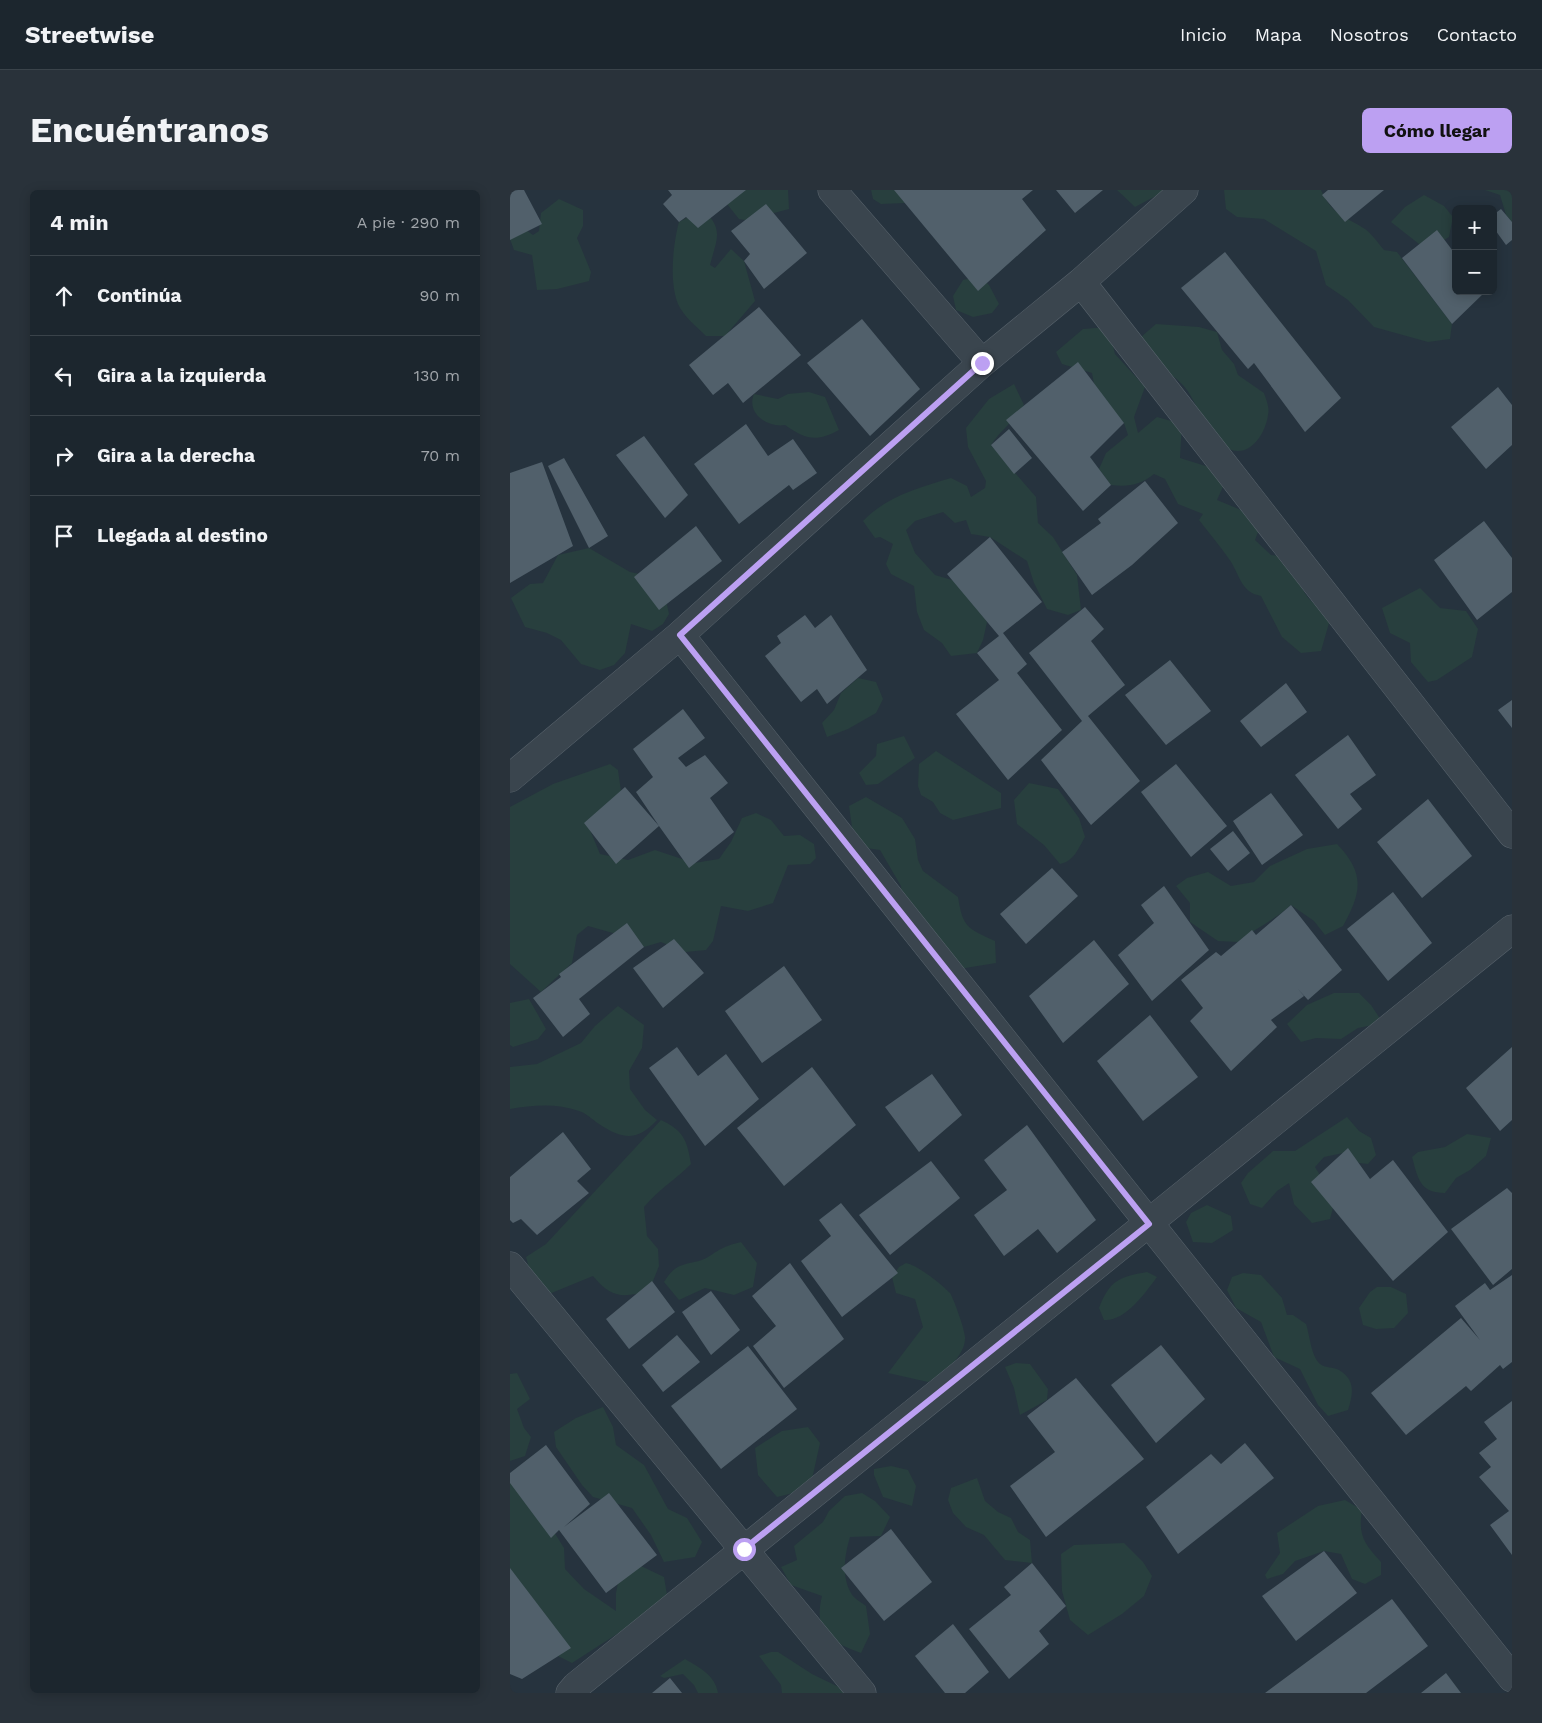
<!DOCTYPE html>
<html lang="es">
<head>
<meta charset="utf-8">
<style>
	:root { --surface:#1c262e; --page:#29323a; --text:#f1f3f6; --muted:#a0a5aa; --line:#3a434a; --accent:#bca0f2 }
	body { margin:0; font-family:"Work Sans",sans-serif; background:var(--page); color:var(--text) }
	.controls { position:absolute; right:15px; top:15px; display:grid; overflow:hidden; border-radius:8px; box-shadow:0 2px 12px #0003 }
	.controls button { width:45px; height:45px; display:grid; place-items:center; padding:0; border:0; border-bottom:1px solid var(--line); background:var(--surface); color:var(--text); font:25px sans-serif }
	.stop { position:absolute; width:15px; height:15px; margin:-11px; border:4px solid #bca0f2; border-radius:50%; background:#fff }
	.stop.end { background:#bca0f2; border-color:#fff; box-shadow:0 1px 5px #0008 }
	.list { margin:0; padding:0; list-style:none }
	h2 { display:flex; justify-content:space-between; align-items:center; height:65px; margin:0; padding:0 20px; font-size:21px }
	h2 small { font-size:16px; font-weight:400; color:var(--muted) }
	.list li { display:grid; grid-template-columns:32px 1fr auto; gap:15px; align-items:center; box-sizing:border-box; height:80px; padding:0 20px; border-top:1px solid var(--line) }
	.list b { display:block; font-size:19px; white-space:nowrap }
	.list em { font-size:16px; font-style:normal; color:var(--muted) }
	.icon { flex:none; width:28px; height:28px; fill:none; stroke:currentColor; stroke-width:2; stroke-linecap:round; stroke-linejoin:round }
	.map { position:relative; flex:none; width:1002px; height:1503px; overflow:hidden; border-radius:8px }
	header { display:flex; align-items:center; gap:30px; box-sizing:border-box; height:70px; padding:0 25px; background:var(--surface); border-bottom:1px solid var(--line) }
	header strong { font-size:24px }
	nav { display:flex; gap:28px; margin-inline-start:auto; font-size:18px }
	.intro { display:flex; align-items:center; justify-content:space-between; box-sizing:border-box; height:120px; padding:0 30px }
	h1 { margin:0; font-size:35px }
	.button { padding:12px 22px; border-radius:8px; background:var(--accent); color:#111; font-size:18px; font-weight:700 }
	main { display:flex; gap:30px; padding:0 30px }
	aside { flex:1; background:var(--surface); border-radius:8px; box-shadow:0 2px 12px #0003 }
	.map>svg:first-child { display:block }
	.green { fill:#283f3e }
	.building { fill:#51606b }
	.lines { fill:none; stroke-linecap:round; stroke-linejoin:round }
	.minor-casing { stroke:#58636c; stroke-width:29 }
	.minor { stroke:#3a454e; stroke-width:28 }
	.route { stroke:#bca0f2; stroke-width:6 }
</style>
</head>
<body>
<header>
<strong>Streetwise</strong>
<nav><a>Inicio</a><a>Mapa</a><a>Nosotros</a><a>Contacto</a></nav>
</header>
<div class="intro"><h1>Encuéntranos</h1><a class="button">Cómo llegar</a></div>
<main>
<aside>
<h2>4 min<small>A pie · 290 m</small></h2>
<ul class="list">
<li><svg class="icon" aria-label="ahead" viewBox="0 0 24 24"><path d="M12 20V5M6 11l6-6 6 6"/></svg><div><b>Continúa</b></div><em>90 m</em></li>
<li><svg class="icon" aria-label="left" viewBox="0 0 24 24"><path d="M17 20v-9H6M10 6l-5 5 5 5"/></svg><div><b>Gira a la izquierda</b></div><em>130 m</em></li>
<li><svg class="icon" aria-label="right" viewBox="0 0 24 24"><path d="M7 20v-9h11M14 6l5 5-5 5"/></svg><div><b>Gira a la derecha</b></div><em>70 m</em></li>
<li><svg class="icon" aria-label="arrive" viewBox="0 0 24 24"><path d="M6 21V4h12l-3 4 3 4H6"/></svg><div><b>Llegada al destino</b></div></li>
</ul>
</aside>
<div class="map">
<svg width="1002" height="1503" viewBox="0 0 1002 1503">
	<rect width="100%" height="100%" fill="#26333e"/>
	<path class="green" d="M 219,0 L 278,0 L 279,19 L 264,23 L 247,32 L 229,29 L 217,14 Z
		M 361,0 L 402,0 L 395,13 L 371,14 L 363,9 Z
		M 607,0 L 657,0 L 625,17 Z
		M 714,0 L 811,0 C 822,25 835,26 855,39 C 862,44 868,53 874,60 L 887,62 L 942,134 L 940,149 L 918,152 L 864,137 L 838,110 L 816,95 L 806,61 L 754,29 L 727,27 L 716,19 Z
		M 975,0 L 1002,0 L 1002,32 L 996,25 L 990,5 Z
		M 914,5 L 934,16 L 943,27 L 939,47 L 929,53 L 909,54 L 881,32 L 895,17 Z
		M 49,9 L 73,20 L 73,36 L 67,48 L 81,82 L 79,91 L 47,99 L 27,100 L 22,65 L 4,60 L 0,49 L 13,38 L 23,45 L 29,41 L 31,23 Z
		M 193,19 C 214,40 207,48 200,75 L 205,78 L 221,59 L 234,71 L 245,111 L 215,146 L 196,146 C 186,136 174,127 168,114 C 159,92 163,54 169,32 Z
		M 470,86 L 479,95 L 489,114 L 482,123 L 463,127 L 446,120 L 443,106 L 453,90 Z
		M 646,134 L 689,137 L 707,142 L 712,160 L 724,174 L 728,185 L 754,203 C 756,209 760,218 758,225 C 755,247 736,273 712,255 C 698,245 687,214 677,200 C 661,178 636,178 631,147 Z
		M 598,137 L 605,164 L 635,197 L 624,227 L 628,243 L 647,227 L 672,234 L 670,268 L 702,278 L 716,290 L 707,310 L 736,322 L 750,337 L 745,350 L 761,365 L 787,368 C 792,404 791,405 821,426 L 811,461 L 791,463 L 772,447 L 751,406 C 730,402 730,384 719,369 C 710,356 699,343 689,330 L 693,324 L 668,314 L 655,289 L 644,284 C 630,295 619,297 601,295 L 589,279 L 596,263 L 618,245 L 614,233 L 586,205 L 582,183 L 552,174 L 546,162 L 573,139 Z
		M 504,194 L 514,215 C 505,231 492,238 481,255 L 526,307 L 528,333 L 543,347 L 567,385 L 571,420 L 558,425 L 537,419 L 524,393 L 517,371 L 480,347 L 461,344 L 456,330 L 445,333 L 433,322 L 405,331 L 396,340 L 405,363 L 425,385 L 442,390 L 460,402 L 477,432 L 473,450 L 467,463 L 441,466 L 432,453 L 414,440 L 407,422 L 404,396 L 381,384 L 376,374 L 383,354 L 370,347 L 365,348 L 353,331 C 377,306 408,298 441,288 L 457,296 L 461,307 L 475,298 L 476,291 L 458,257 L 456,238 L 479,209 Z
		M 299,202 L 315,207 L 329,240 C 307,252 296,250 275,235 C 257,238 236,223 244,204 L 268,209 L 278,204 Z
		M 79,358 L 120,382 L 134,385 L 155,406 L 159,424 L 153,434 L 142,441 L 121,434 L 115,463 L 104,475 L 90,480 L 71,474 L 51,450 L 37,443 L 15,437 L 1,408 L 20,394 L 33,393 L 48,365 Z
		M 910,398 L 930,418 L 956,421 L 968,439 L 962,467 L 927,490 L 918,492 L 901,472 L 900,453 L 880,443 L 872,418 Z
		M 348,488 L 366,492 L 373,509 L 366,523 L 338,539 L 317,547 L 312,533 L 324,520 L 331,503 Z
		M 394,546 L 405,568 L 368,594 L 356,595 L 349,583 L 366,566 L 367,554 Z
		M 426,561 L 491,603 L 491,618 L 443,630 L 430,623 L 423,612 L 411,605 L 408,596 L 409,574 Z
		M 100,574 L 108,580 L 111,601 L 80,640 L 90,664 L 118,670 L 145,660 L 184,673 L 209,669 L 221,652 L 232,628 L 246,623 L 261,630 L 274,646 L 290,645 L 304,654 L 306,668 L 300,674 L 278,675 L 263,713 L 238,721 L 211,716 L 203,751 L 196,760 L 175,762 L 151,752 L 134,757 L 117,747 L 78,736 L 67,745 L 62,773 L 31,802 L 0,774 L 0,617 L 43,594 Z
		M 519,593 L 548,599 L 569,628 L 575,647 C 568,659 564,671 550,674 L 534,655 L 507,634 L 504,610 Z
		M 356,607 L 392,628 L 405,649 L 408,670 L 413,681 L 448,707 C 453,738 457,738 485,751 L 486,773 L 437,781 L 392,723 L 391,696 L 370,660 L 356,658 L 342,637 L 339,616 Z
		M 827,654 C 855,683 852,702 833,736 L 815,745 L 804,731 L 781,715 C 765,730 745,738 728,752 L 708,751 L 680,732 L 680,713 L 666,696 L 677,688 L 698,682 L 721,696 L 744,692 L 760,676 L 797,659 Z
		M 824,803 L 849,803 L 861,815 L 873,833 L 848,838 L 831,849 L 806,848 L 791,852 L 777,834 L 797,815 Z
		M 19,809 L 36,839 L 28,849 L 3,857 L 0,855 L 0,813 Z
		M 108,816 L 134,835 L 132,858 L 119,881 L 120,899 L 135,920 L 147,930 C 128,951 113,950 89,934 C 83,930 76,923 69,921 C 46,913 24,915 0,919 L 0,877 L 27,874 L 71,853 L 85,836 Z
		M 837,927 L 849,941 L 861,948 L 866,965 L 858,974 L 849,973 L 833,963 L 814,967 L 805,977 L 825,1010 L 820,1029 L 802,1033 L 784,1014 L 779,993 L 767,1001 L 752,1018 L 740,1014 L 731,993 L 738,983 L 763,961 L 785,961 Z
		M 151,930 C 174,941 177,950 181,974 C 165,990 149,999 134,1017 L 137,1046 L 148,1059 L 149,1076 L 139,1101 C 112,1108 101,1108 83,1086 L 39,1104 L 23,1092 L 16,1067 L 36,1054 Z
		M 957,944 L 981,948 L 976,966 L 960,980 L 946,988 L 935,1003 C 910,1003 908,989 902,967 L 908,962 L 935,957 Z
		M 697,1015 L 721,1026 L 723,1040 L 702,1053 L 683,1052 L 676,1032 L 681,1023 Z
		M 231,1052 L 247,1073 L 243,1097 L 224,1105 L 195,1098 L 169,1110 L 154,1092 C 168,1068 181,1077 198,1067 C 212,1058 215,1056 231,1052 Z
		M 396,1073 C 409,1076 430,1093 440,1103 C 443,1107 455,1140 455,1147 C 456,1166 432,1184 418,1192 L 378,1183 L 413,1137 L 405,1109 L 386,1103 L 382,1087 L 389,1077 Z
		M 637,1082 L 647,1087 C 636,1102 615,1132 594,1130 L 589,1118 C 600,1090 609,1087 637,1082 Z
		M 733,1083 L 751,1085 L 772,1108 L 777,1125 L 783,1125 L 796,1134 C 800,1146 801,1166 810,1174 C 815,1178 823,1177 829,1180 C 846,1190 843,1204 838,1220 L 818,1226 L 808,1215 L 790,1179 L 764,1167 L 751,1132 L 726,1118 L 717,1100 L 722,1087 Z
		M 867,1097 L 881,1097 L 896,1104 L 898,1123 L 884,1138 L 866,1139 L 853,1135 L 849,1118 L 860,1102 Z
		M 506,1173 L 520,1174 L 538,1199 L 537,1210 L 510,1225 L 504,1198 L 495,1177 Z
		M 7,1183 L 20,1209 L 7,1219 L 14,1238 L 21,1247 L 15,1266 L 0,1271 L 0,1184 Z
		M 93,1217 L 103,1237 L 106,1255 L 134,1275 L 158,1319 L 177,1328 L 192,1352 L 185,1367 L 154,1372 L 141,1345 L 122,1318 L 83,1307 L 72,1295 L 46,1257 L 44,1242 L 66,1228 Z
		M 298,1237 L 310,1253 L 302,1289 L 287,1302 L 267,1307 L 248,1285 L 245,1258 L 272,1241 Z
		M 381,1276 L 398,1280 L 406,1296 L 402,1316 L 373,1307 L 364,1285 L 364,1279 Z
		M 467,1288 L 475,1311 L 488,1322 L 501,1328 L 508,1342 L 520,1350 L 522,1373 L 495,1370 L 474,1345 L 456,1337 L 443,1323 L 438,1310 L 441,1298 Z
		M 0,1290 L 41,1337 L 54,1358 L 55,1379 L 74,1399 L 106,1421 L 106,1403 L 110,1383 L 131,1376 L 154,1387 L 158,1411 L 62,1473 L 48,1466 L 0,1385 Z
		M 352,1303 L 365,1311 L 380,1327 L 371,1346 L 340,1347 C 335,1364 331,1386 341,1403 C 343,1408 351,1412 356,1416 L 360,1444 L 351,1463 C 320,1451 303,1443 312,1406 L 281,1395 L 271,1377 L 287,1370 L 284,1356 L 313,1332 L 319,1321 L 335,1306 Z
		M 835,1310 L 852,1320 C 848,1346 854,1353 871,1372 L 871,1385 L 855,1394 L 842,1389 L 831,1364 L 814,1361 L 785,1371 L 773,1384 L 757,1389 L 755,1385 L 770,1363 L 767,1343 L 808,1316 Z
		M 614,1353 L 633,1372 L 642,1386 L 634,1406 L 612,1424 L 578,1445 L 560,1430 L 552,1401 L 551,1364 L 564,1355 Z
		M 261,1462 L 268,1462 L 302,1484 L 341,1503 L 272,1503 L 271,1495 L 249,1466 Z
		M 175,1469 C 190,1478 205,1485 208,1503 L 188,1503 L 184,1495 L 173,1484 L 154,1488 L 150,1486 Z"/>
	<path class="building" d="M 0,0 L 14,0 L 32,34 L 0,50 Z
		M 158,0 L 236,0 L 188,38 L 176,27 L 169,32 L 153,14 L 162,5 Z
		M 384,0 L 523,0 L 512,9 L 536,40 L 468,101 Z
		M 546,0 L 593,0 L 565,23 Z
		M 818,0 L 874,0 L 835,32 L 812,5 Z
		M 256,14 L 297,63 L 254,99 L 234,71 L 240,64 L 221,41 Z
		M 991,19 L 1002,32 L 1002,50 L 996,55 L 983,37 L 983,25 Z
		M 927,40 L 946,65 L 946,101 L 973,101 L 974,103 L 942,134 L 892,68 Z
		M 715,62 L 831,208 L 795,242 L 744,173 L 738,179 L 671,98 Z
		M 249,117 L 291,165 L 233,213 L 218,193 L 203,205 L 179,175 Z
		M 352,129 L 410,199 L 360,246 L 297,173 Z
		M 568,172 L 614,233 L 580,267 L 601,295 L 573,321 L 496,230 Z
		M 988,197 L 1002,215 L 1002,255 L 976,279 L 941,237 Z
		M 236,234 L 258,266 L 283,249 L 307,283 L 283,300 L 279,295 L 229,334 L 184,274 Z
		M 499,239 L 522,268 L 504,284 L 481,255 Z
		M 134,246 L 178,305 L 155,328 L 106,265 Z
		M 54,268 L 98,346 L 79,358 L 38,276 Z
		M 32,272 L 63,356 L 0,393 L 0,283 Z
		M 635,291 L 668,333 L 622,375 L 582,405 L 552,362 L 591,333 L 588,329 Z
		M 974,331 L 1002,368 L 1002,402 L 967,430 L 924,370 Z
		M 186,336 L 212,371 L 149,420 L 124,387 Z
		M 480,347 L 532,412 L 493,443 L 517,474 L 507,483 L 552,540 L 498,590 L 446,524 L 489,490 L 467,463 L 489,446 L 437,384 Z
		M 575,417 L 594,439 L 581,451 L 615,495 L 578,526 L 630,591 L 581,635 L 531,570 L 572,531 L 519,463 Z
		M 295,425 L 305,438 L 321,425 L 357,480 L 317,514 L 307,499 L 291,512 L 255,466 L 271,453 L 267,446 Z
		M 660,470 L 701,521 L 656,555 L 615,505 Z
		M 776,493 L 797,522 L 751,557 L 730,531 Z
		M 1002,510 L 1002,538 L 988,520 Z
		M 173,519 L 195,548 L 168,568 L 176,577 L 195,565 L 218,593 L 200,608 L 224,642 L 179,678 L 149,636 L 106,674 L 74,633 L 115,597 L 149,636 L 126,602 L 143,587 L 123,559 Z
		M 838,545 L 866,585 L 840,604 L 852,619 L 828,639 L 785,585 Z
		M 666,574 L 717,636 L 681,667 L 631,602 Z
		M 761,603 L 793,645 L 752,675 L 723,631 Z
		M 918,609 L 962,666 L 912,708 L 867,652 Z
		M 723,641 L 740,663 L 718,681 L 700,659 Z
		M 542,678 L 568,706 L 516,754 L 490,724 Z
		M 654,696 L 699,760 L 642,811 L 608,765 L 644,733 L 631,715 Z
		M 883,702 L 922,753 L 878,791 L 837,739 Z
		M 781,715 L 832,780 L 798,810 L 788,799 L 794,806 L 761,830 L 767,837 L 721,881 L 680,831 L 693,818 L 671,790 L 706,762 L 711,766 L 742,740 L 746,745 Z
		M 117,733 L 134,757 L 69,809 L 80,824 L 53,847 L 23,808 L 51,787 L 49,784 Z
		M 164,749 L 194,783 L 153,818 L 123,778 Z
		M 584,750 L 619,794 L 553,853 L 519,806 Z
		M 274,776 L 312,830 L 252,873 L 215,821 Z
		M 640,825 L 688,887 L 633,931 L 587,871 Z
		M 167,857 L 188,886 L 216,864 L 249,909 L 195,956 L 139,878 Z
		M 1002,857 L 1002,930 L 990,941 L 956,898 Z
		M 302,877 L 346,935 L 274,996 L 227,938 Z
		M 422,884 L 452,925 L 409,962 L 375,917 Z
		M 517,935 L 586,1030 L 547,1063 L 528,1039 L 494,1066 L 464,1025 L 497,1000 L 474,970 Z
		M 53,942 L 81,979 L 67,991 L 79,1003 L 27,1045 L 11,1029 L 3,1033 L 0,1030 L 0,987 Z
		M 838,958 L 860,989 L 883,970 L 938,1042 L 883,1091 L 801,992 Z
		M 421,971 L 450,1008 L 380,1065 L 349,1025 Z
		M 997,998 L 1002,1003 L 1002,1079 L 983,1095 L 941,1039 Z
		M 331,1013 L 388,1083 L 332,1127 L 291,1071 L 321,1046 L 309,1030 Z
		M 280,1073 L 334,1149 L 274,1198 L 243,1156 L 266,1136 L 242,1106 Z
		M 1002,1085 L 1002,1172 L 993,1179 L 990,1175 L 961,1201 L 956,1196 L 896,1245 L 861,1203 L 951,1128 L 970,1150 L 945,1116 L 975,1093 L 980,1100 Z
		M 142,1091 L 165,1122 L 119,1159 L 96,1129 Z
		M 201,1101 L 230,1140 L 201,1165 L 172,1122 Z
		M 167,1145 L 190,1172 L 153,1202 L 132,1175 Z
		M 651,1155 L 695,1209 L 646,1253 L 601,1195 Z
		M 238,1156 L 287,1219 L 211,1279 L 161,1216 Z
		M 566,1188 L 634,1269 L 536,1347 L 500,1296 L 545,1262 L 517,1226 Z
		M 1002,1211 L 1002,1365 L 980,1335 L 999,1321 L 969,1287 L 981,1277 L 969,1263 L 987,1249 L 974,1232 Z
		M 735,1253 L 764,1288 L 668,1364 L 636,1317 L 701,1264 L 711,1274 Z
		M 36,1255 L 80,1314 L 54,1337 L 99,1303 L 147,1365 L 96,1403 L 49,1340 L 41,1348 L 0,1293 L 0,1283 Z
		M 381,1339 L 422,1392 L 374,1431 L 331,1378 Z
		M 814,1361 L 847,1403 L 786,1451 L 752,1406 Z
		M 522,1373 L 556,1416 L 529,1441 L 539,1454 L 499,1489 L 459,1439 L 501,1405 L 494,1397 Z
		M 0,1378 L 61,1458 L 12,1489 L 0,1484 Z
		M 882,1409 L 918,1456 L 856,1503 L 755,1503 Z
		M 443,1434 L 479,1482 L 455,1503 L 435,1503 L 405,1466 Z
		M 936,1483 L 951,1503 L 911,1503 Z
		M 160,1488 L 172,1503 L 142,1503 Z"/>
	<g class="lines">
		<g class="minor-casing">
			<path id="minor" d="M 322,0 L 472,173
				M 571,92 L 1002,644
				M 170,445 L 1002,1488
				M 0,588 L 170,445 L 472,173 L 571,92 L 674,0
				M 0,1076 L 352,1503
				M 60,1503 L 66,1496 L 1002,739"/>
		</g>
		<use href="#minor" class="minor"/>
	</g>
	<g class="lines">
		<path class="route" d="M 234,1359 L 639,1034 L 170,445 L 472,173"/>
	</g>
</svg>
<div class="controls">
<button>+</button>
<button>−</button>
</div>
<div class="stop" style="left:234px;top:1359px"></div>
<div class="stop end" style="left:472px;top:173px"></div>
</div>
</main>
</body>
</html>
